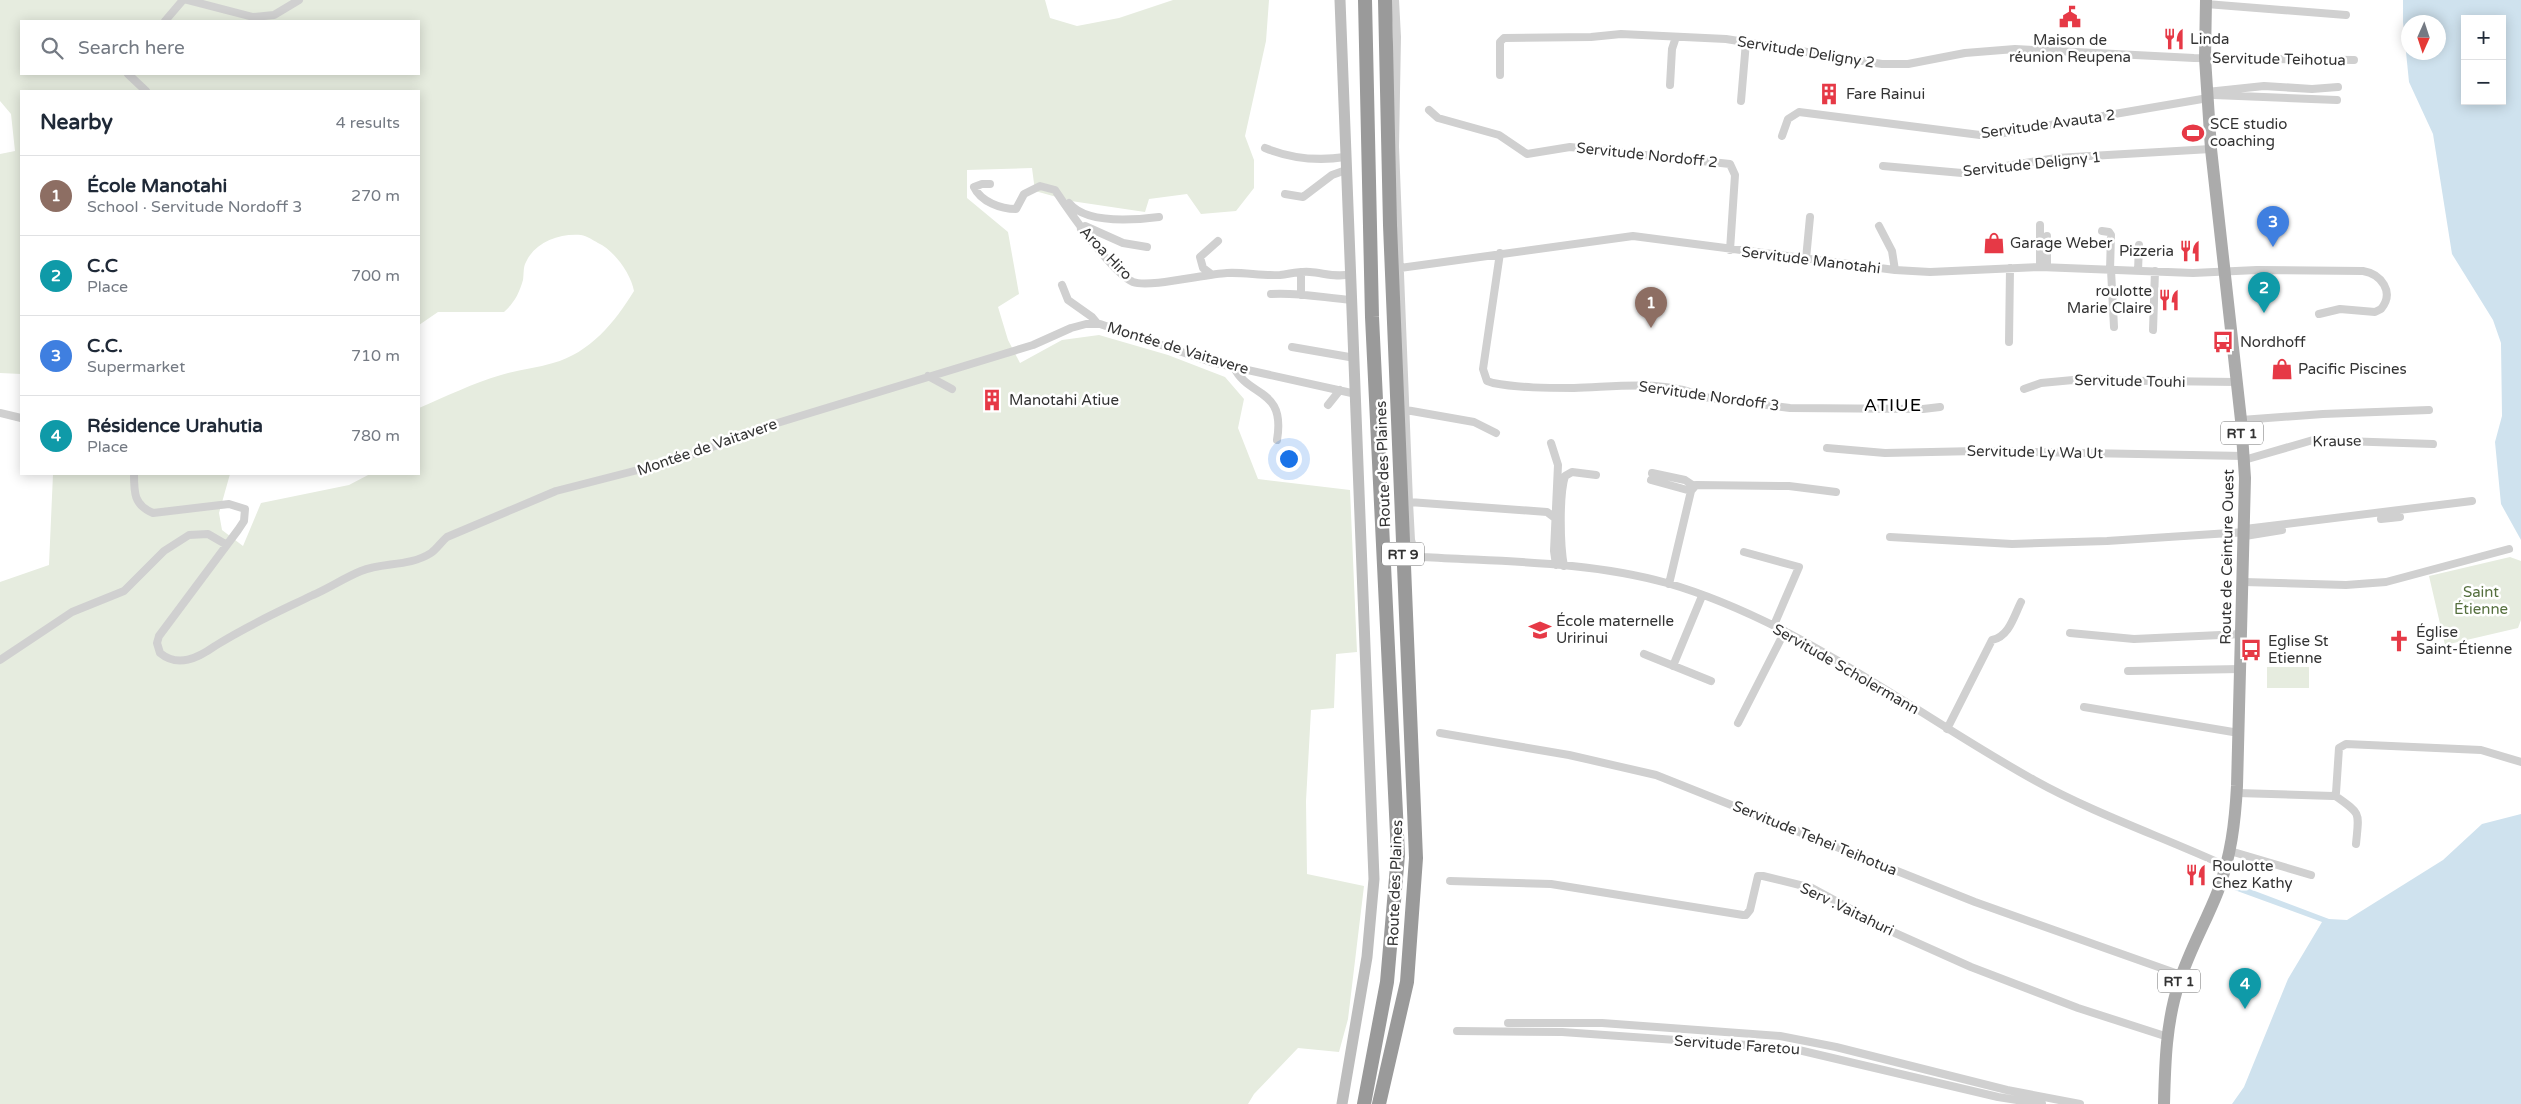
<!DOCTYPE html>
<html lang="en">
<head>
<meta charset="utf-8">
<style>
	:root { --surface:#fff; --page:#f2f2f3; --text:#1f2937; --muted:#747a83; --line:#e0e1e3; --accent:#e63946 }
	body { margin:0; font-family:"Varela Round",sans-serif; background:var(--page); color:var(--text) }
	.controls { position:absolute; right:15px; top:15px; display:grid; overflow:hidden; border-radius:0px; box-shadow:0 2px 12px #0003 }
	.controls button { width:45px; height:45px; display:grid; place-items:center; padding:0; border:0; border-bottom:1px solid var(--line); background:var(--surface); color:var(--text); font:25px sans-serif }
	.compass { position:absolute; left:2401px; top:15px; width:45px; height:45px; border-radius:50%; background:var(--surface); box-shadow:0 2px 12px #0003; rotate:183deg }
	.you { position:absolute; left:1288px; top:458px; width:18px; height:18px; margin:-12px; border:4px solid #fff; border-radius:50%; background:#1a73e8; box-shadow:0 0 0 8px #1a73e833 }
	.badge { display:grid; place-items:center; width:32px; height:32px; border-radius:50%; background:var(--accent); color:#fff; font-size:16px; font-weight:700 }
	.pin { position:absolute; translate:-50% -41px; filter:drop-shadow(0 1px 2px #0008) }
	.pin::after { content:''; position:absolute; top:26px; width:18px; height:15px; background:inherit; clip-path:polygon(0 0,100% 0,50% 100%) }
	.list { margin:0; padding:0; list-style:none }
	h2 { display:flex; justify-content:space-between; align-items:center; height:65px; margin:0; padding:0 20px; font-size:21px }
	h2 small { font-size:16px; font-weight:400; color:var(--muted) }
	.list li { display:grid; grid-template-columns:32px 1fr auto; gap:15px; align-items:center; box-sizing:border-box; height:80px; padding:0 20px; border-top:1px solid var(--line) }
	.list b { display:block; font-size:19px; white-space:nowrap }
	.list p { margin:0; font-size:16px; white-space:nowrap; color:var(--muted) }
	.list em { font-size:16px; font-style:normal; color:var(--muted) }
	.icon { flex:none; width:28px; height:28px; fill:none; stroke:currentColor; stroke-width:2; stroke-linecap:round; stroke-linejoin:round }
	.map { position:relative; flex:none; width:2521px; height:1104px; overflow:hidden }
	.search { position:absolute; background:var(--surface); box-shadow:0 2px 12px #0003; left:20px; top:20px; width:400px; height:55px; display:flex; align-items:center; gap:12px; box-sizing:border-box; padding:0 18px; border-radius:0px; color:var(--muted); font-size:19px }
	.panel { position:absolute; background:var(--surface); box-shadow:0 2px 12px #0003; left:20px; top:90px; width:400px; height:385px; border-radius:0px }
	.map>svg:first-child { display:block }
	.green { fill:#e6ecdf; fill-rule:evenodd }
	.water { fill:#cfe2ee; fill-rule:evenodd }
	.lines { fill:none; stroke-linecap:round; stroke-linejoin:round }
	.street { stroke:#d0d0d0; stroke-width:8 }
	.secondary { stroke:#bdbdbd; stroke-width:11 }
	.primary { stroke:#ababab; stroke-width:12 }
	.highway { stroke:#9a9a9a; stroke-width:14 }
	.labels { text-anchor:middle; stroke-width:5; stroke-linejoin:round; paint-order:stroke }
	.shield { fill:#fff; stroke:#707070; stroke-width:1 }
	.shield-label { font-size:14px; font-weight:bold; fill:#333 }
	.poi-label { font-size:15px; fill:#333; stroke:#fff; text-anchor:start }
	.street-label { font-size:15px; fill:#333; stroke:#fff }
	.park-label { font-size:15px; fill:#56703f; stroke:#fff }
	.quarter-label { font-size:18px; letter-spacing:1px; fill:#000; stroke:#fff }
</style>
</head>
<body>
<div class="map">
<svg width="2521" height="1104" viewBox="0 0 2521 1104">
	<rect width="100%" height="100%" fill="#fff"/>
	<path class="green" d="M 0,0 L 1045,0 L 1050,18 L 1077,26 L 1119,18 L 1173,0 L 1269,0 L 1266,41 L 1245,136 L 1254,160 L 1254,188 L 1236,211 L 1201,214 L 1187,194 L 1149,199 L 1145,212 L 1071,201 L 1035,191 L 1032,168 L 967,170 L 967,198 L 1008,232 L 1019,294 L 998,307 L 1008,340 L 1020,363 L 1062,340 L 1099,335 L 1168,355 L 1225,377 L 1244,399 L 1238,428 L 1258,479 L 1350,490 L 1357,652 L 1336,654 L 1334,708 L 1311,710 L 1306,801 L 1307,874 L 1364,886 L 1348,1019 L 1339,1052 L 1298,1048 L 1254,1094 L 1248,1104 L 0,1104 L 0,582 L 49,565 L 53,474 L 230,474 L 219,513 L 222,530 L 243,546 L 261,503 L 349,485 L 370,474 L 419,474 L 419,408 C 445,397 473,383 501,375 C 518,370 536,368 553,363 C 590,353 615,322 634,291 C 631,274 614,250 598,243 C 593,240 587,236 581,235 C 560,233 535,242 526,262 C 523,267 524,274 523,280 C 519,294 514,303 504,312 L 438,312 L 419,325 L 419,91 L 21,91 L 21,374 L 0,373 L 0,154 L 15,151 L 11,114 L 0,101 ZM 21,21 L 419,21 L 419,74 L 21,74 Z
		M 2510,557 L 2521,561 L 2521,620 L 2518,628 L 2445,645 L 2429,576 Z
		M 2267,667 L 2309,667 L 2309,688 L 2267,688 Z"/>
	<path class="water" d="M 2403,0 L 2521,0 L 2521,540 L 2501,504 L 2495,442 L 2502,416 L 2501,343 L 2493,320 L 2452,254 L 2433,134 L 2409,82 L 2403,22 ZM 2465,19 L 2502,19 L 2502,101 L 2465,101 ZM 2408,22 L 2438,22 L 2438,52 L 2408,52 Z
		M 2521,814 L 2521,1104 L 2232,1104 L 2244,1087 L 2288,979 L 2322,922 L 2229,888 L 2231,882 L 2329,919 L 2347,920 L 2443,860 L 2482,824 Z"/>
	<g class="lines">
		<path class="street" d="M 187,0 L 253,17 L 274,15 L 299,0
			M 1395,0 L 1397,37 L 1395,147 L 1409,502 L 1411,540 L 1415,553 L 1423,557 C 1504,562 1589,561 1667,583 C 1801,622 1913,713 2034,780 C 2095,814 2163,837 2226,866
			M 2206,4 L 2346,15
			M 165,21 L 183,0
			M 128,74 L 146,91
			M 1500,75 L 1500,42 L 1504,38 L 1591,37 L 1621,34 L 1726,39 L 1882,64 L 1908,64 L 1965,53 L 2015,49 L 2194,58 L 2354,60
			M 1670,85 L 1672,49 L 1676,37
			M 2207,92 L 2264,86 L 2312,89 L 2338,87
			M 2214,95 L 2337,100
			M 1741,101 L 1746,42
			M 1429,110 L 1438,118 L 1499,135 L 1527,154 L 1570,147 L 1730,164 L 1735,175 L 1730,250
			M 1782,136 L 1788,119 L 1799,112 L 1980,135 L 1998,134 L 2208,98
			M 1265,148 C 1290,158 1319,161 1345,157
			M 1883,166 L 1962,173 L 2056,158 L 2211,149
			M 990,184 L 982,184 L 974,187 C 981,202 1001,209 1016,209 L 1024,194 L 1040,186 L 1055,190 C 1069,211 1112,273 1133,282 C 1149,288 1205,274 1227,273 C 1244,272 1262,276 1280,275 C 1290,274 1299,271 1310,272 C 1324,273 1337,278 1351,274
			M 1285,194 L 1303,197 L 1332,175 L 1346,170
			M 1069,203 C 1086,224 1135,220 1159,217
			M 1879,226 L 1892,251 L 1895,270
			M 1081,229 L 1085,226 L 1123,243 L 1147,247
			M 2102,231 L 2109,232 L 2111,235 L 2110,270
			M 1500,253 L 1483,369 L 1487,381 L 1493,383 C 1519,388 1547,388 1574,388 C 1615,387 1664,379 1703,397 L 1790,408 L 1923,409 L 1940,407
			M 1806,259 L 1810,217
			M 2040,267 L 2040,225
			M 2047,267 L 2047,236
			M 1400,268 L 1633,236 L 1895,270 L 1930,272 L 2040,267 L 2193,273 L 2257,270 L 2363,271 C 2381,274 2395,292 2381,309 L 2375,312 L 2340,309 L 2319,314
			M 2111,270 L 2114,327
			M 2138,271 L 2139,245
			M 1211,274 L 1203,268 L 1200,257 L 1218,241
			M 1062,285 L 1068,300 L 1092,317 L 1097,323
			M 1271,294 C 1298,292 1325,298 1352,300
			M 1301,295 L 1301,272
			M 2153,330 L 2155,271
			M 2009,342 L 2010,268
			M 1292,347 L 1355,358
			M 1234,367 C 1248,398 1286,387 1277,440
			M 928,376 L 952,389
			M 2024,389 L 2041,383 L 2073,380 L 2237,382
			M 1328,405 L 1340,390
			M 1406,410 L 1474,422 L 1496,433
			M 0,413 L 21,418
			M 2241,420 L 2323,414 L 2429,410
			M 1551,443 L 1558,465 L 1554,551 L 1556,565
			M 1827,448 L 1885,453 L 1977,451 L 2244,456
			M 2244,460 L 2313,440 L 2433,444
			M 1652,473 L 1685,480 L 1694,486
			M 134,474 C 134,493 134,505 153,513 L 229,504 L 245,509 L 244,521 L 238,530 L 159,636 L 157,643 L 160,653 C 178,668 198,658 215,646 C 248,625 278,612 313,595 C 329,588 344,578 361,571 C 383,562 409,567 431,553 C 437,549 441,542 447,537 L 556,491 L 677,460 L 774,424 L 1033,345 L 1071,328 L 1086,324 L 1100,324 L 1211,362 L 1356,394
			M 1651,480 L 1691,491
			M 1409,502 L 1547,512 L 1555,518
			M 2381,519 L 2400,517
			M 2245,529 L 2472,501
			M 2245,536 L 2282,530
			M 1890,537 L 2012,544 L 2107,541 L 2245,532
			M 1744,552 L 1799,567 L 1774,625
			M 1564,566 C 1560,546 1559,495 1565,476 L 1572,472 L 1596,475
			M 2244,582 L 2346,585 L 2386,582 L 2509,549
			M 1669,584 L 1691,491 L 1696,485 L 1789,486 L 1836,492
			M 2070,633 L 2134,639 L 2242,634
			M 1644,654 L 1711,681
			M 0,660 L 72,612 L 124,591 L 164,551 L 189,535 L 208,534 L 227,545
			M 1673,666 L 1702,596
			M 2128,671 L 2241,669
			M 2084,707 L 2239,733
			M 1738,723 L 1785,631
			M 1947,729 L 1992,640 C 2009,637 2014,616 2021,602
			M 1440,733 L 1569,755 L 1656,775 L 1975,902 L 2181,975
			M 2237,793 L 2333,796 L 2336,793 L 2339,748 L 2346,744 L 2481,750 L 2521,762
			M 2334,795 C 2362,815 2359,811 2356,844
			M 2230,851 L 2311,875
			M 1450,881 L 1551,884 L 1743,915 L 1746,915 L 1750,910 L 1758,876 L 1763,876 L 1812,888 L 1895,933 L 1971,967 L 2078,1008 L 2168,1037
			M 1508,1023 L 1602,1023 L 1780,1036 L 1836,1047 L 2007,1090 L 2080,1104
			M 1457,1031 L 1562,1032 L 1790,1048 L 1998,1097 L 2042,1104"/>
		<path class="secondary" d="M 1340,0 L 1374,879 L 1367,957 L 1342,1104"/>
		<path class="primary" d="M 2164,1104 C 2165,1064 2166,1022 2179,983 C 2189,951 2206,922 2218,891 C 2231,856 2235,823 2237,786 L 2245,478 L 2241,420 L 2211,149 L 2205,58 L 2206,0"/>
		<path class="highway" d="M 1364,1104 L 1387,982 L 1398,855 L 1372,317 L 1365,0
			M 1379,1104 L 1407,982 L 1416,858 L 1390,225 L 1385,0"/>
	</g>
	<defs>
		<g id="civic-bare" transform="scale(1.725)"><path d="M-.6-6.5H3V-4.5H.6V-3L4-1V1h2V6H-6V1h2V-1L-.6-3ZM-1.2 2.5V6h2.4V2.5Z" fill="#e63946" stroke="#fff" stroke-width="2.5" paint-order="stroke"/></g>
		<g id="restaurant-bare" transform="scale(1.725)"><path d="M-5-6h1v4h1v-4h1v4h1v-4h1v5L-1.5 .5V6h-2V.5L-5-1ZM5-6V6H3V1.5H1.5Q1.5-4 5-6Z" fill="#e63946" stroke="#fff" stroke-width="2.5" paint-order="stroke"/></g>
		<g id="building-bare" transform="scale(1.725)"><path d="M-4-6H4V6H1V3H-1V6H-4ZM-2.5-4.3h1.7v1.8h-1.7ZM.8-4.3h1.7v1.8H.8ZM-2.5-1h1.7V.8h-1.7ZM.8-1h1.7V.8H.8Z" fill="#e63946" stroke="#fff" stroke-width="2.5" paint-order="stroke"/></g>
		<g id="stadium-bare" transform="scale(1.725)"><path d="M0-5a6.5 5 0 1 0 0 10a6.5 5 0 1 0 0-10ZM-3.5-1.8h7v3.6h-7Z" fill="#e63946" stroke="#fff" stroke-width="2.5" paint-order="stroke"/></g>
		<g id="shop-bare" transform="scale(1.725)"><path d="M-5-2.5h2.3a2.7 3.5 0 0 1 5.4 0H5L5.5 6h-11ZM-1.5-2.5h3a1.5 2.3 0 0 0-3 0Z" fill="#e63946" stroke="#fff" stroke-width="2.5" paint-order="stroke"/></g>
		<g id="bus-bare" transform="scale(1.725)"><path d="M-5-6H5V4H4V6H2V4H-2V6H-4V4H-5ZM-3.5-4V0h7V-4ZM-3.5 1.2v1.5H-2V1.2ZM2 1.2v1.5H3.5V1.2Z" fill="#e63946" stroke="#fff" stroke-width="2.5" paint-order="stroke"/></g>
		<g id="school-bare" transform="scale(1.725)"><path d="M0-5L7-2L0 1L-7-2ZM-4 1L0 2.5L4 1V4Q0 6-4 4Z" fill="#e63946" stroke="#fff" stroke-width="2.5" paint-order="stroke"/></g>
		<g id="church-bare" transform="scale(1.725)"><path d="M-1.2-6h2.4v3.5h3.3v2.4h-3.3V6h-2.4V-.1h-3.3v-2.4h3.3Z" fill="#e63946" stroke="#fff" stroke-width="2.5" paint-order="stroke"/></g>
	</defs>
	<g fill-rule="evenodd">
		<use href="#civic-bare" x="2070" y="17"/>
		<use href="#restaurant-bare" x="2174" y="39"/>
		<use href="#building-bare" x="1829" y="94"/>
		<use href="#stadium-bare" x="2193" y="133"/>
		<use href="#shop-bare" x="1994" y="243"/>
		<use href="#restaurant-bare" x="2190" y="251"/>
		<use href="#restaurant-bare" x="2169" y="300"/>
		<use href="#bus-bare" x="2223" y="342"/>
		<use href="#shop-bare" x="2282" y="369"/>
		<use href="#building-bare" x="992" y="400"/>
		<use href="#school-bare" x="1540" y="630"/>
		<use href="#church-bare" x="2399" y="641"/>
		<use href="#bus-bare" x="2251" y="650"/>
		<use href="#restaurant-bare" x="2196" y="875"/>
	</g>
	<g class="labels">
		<g class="shield">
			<rect x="2221" y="421.5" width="42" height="23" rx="4"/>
			<rect x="1382" y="542.5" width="42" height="23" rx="4"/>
			<rect x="2158" y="969.5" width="42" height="23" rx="4"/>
		</g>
		<g class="shield-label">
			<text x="2242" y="438">RT 1</text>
			<text x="1403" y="559">RT 9</text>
			<text x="2179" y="986">RT 1</text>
		</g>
		<g class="poi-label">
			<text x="2190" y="44">Linda</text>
			<text x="2070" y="45" text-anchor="middle">Maison de<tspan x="2070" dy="17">réunion Reupena</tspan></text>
			<text x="1846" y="99">Fare Rainui</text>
			<text x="2210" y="129">SCE studio<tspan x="2210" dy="17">coaching</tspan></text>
			<text x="2010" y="248">Garage Weber</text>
			<text x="2174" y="256" text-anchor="end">Pizzeria</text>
			<text x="2152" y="296" text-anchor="end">roulotte<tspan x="2152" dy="17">Marie Claire</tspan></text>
			<text x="2240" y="347">Nordhoff</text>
			<text x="2298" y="374">Pacific Piscines</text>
			<text x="1009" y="405">Manotahi Atiue</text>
			<text x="1556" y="626">École maternelle<tspan x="1556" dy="17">Uririnui</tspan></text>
			<text x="2416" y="637">Église<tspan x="2416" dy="17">Saint-Étienne</tspan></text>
			<text x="2268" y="646">Eglise St<tspan x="2268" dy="17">Etienne</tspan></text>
			<text x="2212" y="871">Roulotte<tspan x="2212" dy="17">Chez Kathy</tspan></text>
		</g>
		<g class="street-label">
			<text transform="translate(1806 52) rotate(9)" y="5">Servitude Deligny 2</text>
			<text transform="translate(2279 59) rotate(1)" y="5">Servitude Teihotua</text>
			<text transform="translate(2048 124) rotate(-8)" y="5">Servitude Avauta 2</text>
			<text transform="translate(1647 155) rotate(6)" y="5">Servitude Nordoff 2</text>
			<text transform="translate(2032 164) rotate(-6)" y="5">Servitude Deligny 1</text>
			<text transform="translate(1106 253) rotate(46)" y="5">Aroa Hiro</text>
			<text transform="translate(1811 260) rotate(7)" y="5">Servitude Manotahi</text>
			<text transform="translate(1178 348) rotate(17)" y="5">Montée de Vaitavere</text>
			<text transform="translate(2130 381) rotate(1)" y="5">Servitude Touhi</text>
			<text transform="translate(1709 396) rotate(8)" y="5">Servitude Nordoff 3</text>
			<text transform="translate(2337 441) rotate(-1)" y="5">Krause</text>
			<text transform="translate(707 447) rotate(-19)" y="5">Montée de Vaitavere</text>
			<text transform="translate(2035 452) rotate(1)" y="5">Servitude Ly Wa Ut</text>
			<text transform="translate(1383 464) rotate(-92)" y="5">Route des Plaines</text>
			<text transform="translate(2227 557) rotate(-89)" y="5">Route de Ceinture Ouest</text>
			<text transform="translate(1846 669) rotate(30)" y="5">Servitude Scholermann</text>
			<text transform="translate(1815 838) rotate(22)" y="5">Servitude Tehei Teihotua</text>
			<text transform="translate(1395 883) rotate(-88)" y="5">Route des Plaines</text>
			<text transform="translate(1847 909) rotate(26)" y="5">Serv .Vaitahuri</text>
			<text transform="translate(1737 1045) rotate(4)" y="5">Servitude Faretou</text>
		</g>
		<g class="park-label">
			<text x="2481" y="597">Saint<tspan x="2481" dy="17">Étienne</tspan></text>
		</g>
		<g class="quarter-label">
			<text x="1893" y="411">ATIUE</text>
		</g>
	</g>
</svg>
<div class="controls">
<button>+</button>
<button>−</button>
</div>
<svg class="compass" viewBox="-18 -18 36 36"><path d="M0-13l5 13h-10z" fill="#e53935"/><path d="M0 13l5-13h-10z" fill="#747a83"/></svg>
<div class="you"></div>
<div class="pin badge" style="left:1651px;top:328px;background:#8d6e63">1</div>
<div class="pin badge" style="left:2264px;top:313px;background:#0f9aa8">2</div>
<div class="pin badge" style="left:2273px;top:247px;background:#3f7fe0">3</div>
<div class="pin badge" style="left:2245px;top:1009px;background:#0f9aa8">4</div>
<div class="search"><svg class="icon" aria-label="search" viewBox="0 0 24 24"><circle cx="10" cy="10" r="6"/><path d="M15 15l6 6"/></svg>Search here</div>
<section class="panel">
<h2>Nearby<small>4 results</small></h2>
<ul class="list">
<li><span class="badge" style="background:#8d6e63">1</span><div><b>École Manotahi</b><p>School · Servitude Nordoff 3</p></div><em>270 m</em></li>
<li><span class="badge" style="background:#0f9aa8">2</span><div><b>C.C</b><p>Place</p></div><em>700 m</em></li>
<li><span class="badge" style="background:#3f7fe0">3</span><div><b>C.C.</b><p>Supermarket</p></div><em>710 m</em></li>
<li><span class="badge" style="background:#0f9aa8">4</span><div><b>Résidence Urahutia</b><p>Place</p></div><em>780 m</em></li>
</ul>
</section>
</div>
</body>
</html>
